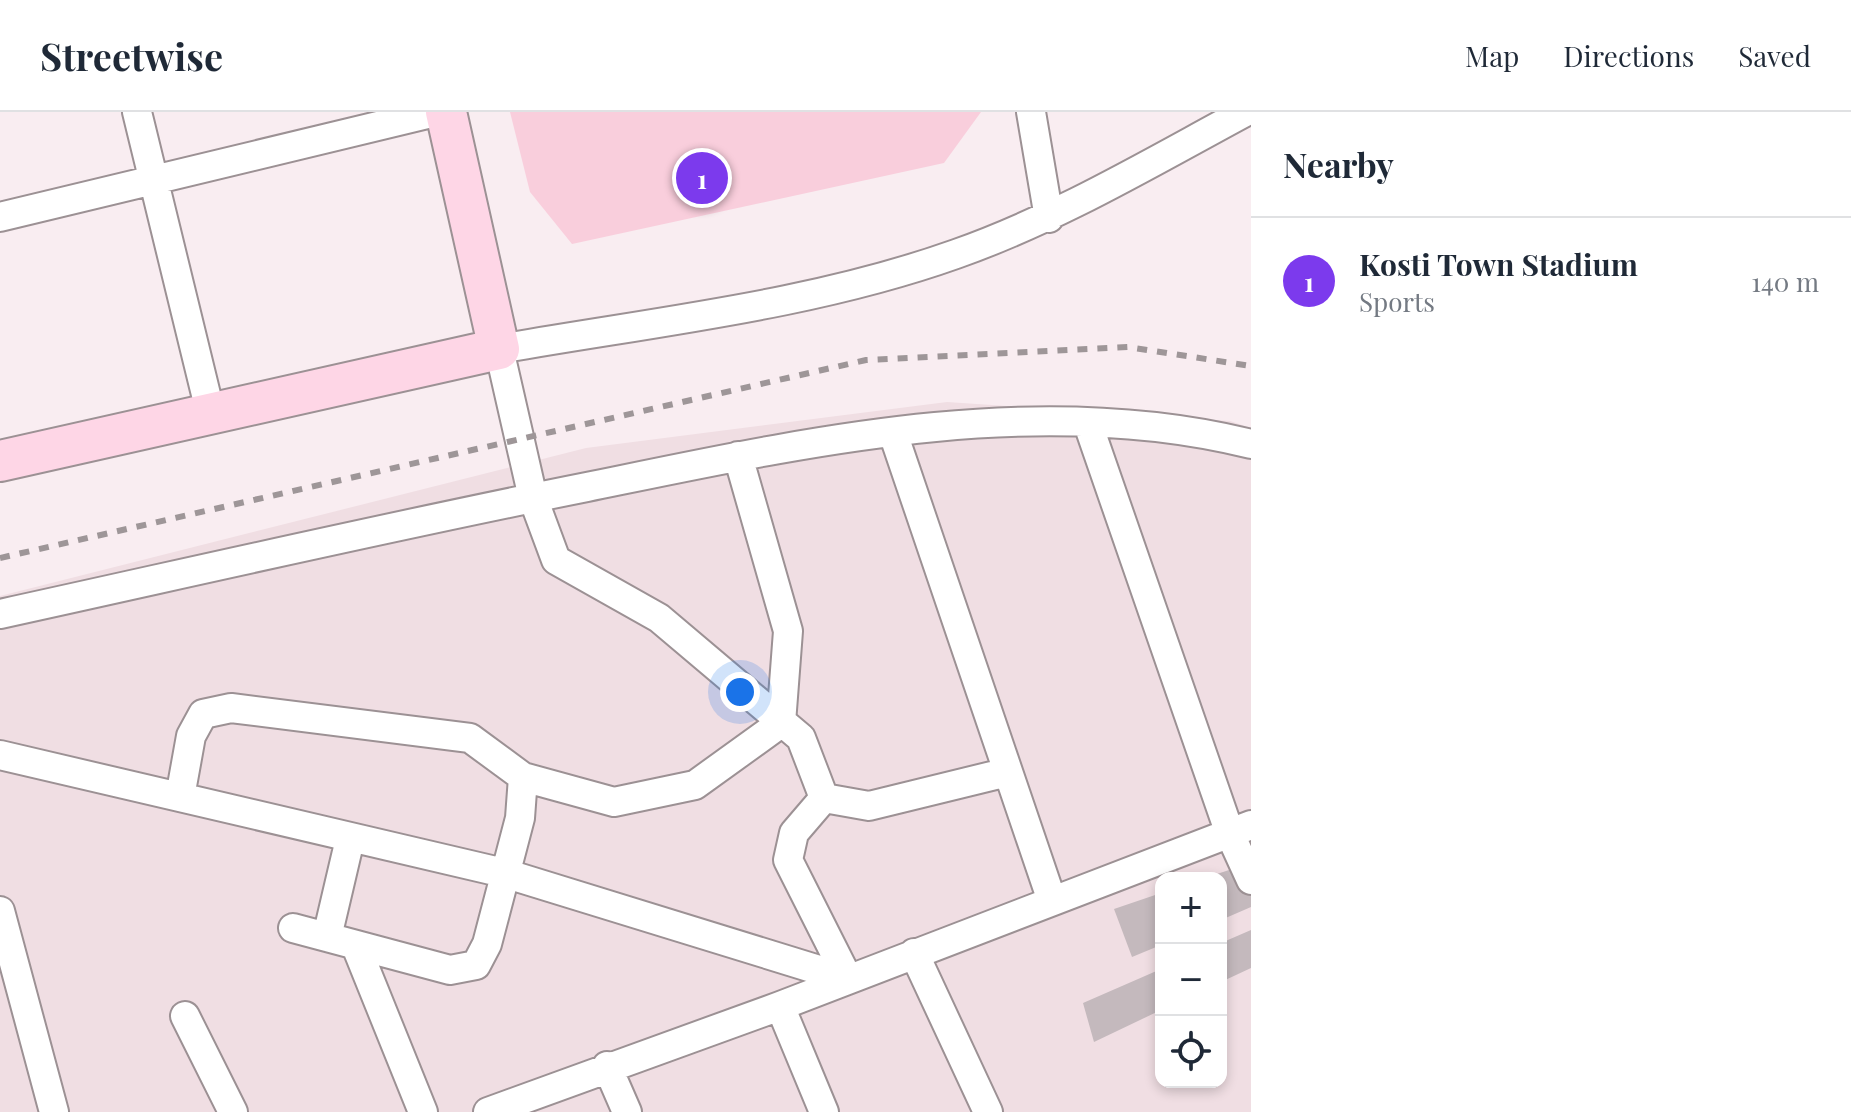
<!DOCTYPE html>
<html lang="en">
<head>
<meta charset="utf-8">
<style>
	:root { --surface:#fff; --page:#f6f6f7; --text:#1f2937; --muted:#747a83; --line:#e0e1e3; --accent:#7c3aed }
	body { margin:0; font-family:"Playfair Display",serif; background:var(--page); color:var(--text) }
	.controls { position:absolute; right:24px; bottom:24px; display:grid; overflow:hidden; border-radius:16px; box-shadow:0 4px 12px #0003 }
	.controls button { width:72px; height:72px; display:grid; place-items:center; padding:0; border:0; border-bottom:2px solid var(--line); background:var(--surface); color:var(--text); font:40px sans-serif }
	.you { position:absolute; left:740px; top:580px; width:28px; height:28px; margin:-20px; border:6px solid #fff; border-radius:50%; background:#1a73e8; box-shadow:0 0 0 12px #1a73e833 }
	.badge { display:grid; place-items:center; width:52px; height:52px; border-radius:50%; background:var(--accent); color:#fff; font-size:26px; font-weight:700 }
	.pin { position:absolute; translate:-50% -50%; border:4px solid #fff; box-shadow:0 2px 8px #0006 }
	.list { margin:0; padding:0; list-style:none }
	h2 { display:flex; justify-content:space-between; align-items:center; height:104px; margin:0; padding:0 32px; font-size:34px }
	h2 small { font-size:26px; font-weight:400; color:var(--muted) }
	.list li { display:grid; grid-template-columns:52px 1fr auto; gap:24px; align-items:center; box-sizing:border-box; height:128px; padding:0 32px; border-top:2px solid var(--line) }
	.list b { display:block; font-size:30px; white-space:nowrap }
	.list p { margin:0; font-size:26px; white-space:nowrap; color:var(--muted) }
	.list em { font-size:26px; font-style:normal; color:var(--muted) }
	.icon { flex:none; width:44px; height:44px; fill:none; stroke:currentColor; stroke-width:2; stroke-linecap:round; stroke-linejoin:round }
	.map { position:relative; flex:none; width:1251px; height:1000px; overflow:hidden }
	header { display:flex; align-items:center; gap:48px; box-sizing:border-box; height:112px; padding:0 40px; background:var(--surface); border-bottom:2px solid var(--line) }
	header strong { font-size:38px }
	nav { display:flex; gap:44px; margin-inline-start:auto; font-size:28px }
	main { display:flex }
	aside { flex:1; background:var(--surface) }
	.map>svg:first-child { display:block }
	.built { fill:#f0dee3; fill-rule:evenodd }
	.green { fill:#f9cedc }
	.building { fill:#c4b9bd }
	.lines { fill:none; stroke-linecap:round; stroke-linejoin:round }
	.street-casing { stroke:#9c9194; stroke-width:32 }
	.secondary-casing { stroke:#9c9194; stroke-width:44 }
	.street { stroke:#fff; stroke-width:28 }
	.secondary { stroke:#fed6e6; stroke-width:40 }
	.rail { stroke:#9e9698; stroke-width:6; stroke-dasharray:10 10; stroke-linecap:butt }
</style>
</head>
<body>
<header>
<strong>Streetwise</strong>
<nav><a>Map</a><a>Directions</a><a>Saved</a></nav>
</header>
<main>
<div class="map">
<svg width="1251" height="1000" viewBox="0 0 1251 1000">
	<rect width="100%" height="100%" fill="#f9edf1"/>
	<path class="built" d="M 947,290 L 1230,309 L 1251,316 L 1251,1000 L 0,1000 L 0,484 L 586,336 ZM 1161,766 L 1221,766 L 1221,970 L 1161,970 Z"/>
	<path class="green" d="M 510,0 L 981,0 L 944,51 L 572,132 L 530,80 Z"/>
	<path class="building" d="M 1244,753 L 1251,768 L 1251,795 L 1221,808 L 1221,766 L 1208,765 Z
		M 1161,781 L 1161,833 L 1132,845 L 1114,797 Z
		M 1251,818 L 1251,856 L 1221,870 L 1221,831 Z
		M 1161,857 L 1161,898 L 1094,930 L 1083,891 Z"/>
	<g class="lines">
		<g class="street-casing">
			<path id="street" d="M 137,0 L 210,299
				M 1031,0 L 1049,106
				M 0,105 L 436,0
				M 1088,312 L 1230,722 L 1251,768
				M 893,321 L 1052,789
				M 0,502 C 196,459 391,414 587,375 C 802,331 1033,278 1251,332
				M 0,643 L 504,761 L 848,867
				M 1008,660 L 869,694 L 824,686 L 801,626 L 659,506 L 556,448 L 533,386 L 499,237 C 651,210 810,194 956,142 C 1058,106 1150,51 1245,0
				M 523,665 L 614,690 L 695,673 L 781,611 L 788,519 L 738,344
				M 180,685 L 191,624 L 203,602 L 231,596 L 470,626 L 523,665 L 520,706 L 487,832 L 476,853 L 450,858 L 293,816
				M 824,686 L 794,721 L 788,748 L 848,867
				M 0,799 L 54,1000
				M 327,825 L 350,727
				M 356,834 L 423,1000
				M 914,841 L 988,1000
				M 780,894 L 824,1000
				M 185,904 L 233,1000
				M 607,954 L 627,1000
				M 488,1000 L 780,894 L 1251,713"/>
		</g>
		<g class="secondary-casing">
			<path id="secondary" d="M 0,349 L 499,237 L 446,0"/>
		</g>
		<use href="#street" class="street"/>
		<use href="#secondary" class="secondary"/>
		<path class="rail" d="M 0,446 L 866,248 L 1128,235 L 1251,254"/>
	</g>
</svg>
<div class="controls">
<button>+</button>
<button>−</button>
<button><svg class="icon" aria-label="locate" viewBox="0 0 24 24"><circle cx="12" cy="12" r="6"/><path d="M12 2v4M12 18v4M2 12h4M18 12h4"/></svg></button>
</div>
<div class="you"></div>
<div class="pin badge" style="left:702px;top:66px">1</div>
</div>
<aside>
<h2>Nearby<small></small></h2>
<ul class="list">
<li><span class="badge">1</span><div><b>Kosti Town Stadium</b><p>Sports</p></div><em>140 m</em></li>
</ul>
</aside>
</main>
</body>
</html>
